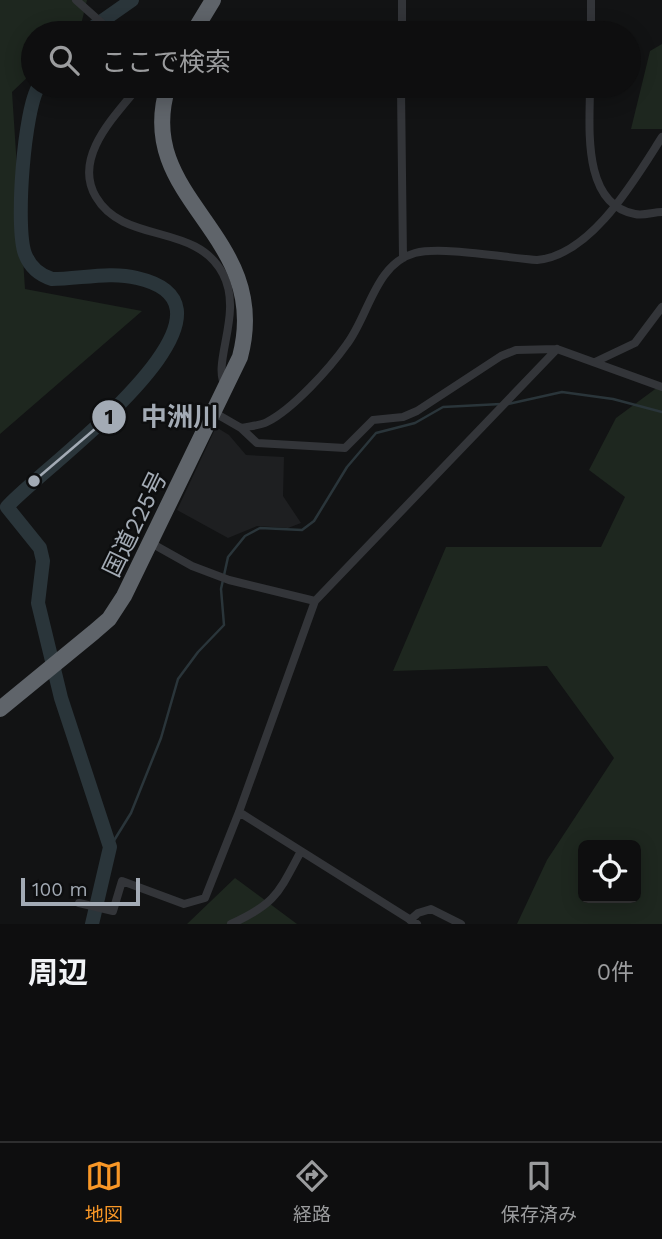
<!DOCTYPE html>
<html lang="ja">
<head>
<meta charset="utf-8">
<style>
	:root { --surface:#0e0e0f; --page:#1c1c1d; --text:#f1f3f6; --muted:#9b9c9e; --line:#2e2e2f; --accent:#f89727 }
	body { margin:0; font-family:"Work Sans","Noto Sans JP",sans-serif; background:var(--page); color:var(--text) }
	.controls { position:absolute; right:21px; bottom:21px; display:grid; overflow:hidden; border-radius:10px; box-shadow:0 4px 18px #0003 }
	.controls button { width:63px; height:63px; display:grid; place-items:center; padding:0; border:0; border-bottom:2px solid var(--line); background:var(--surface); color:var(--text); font:35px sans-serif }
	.scale { position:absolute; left:21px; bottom:18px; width:119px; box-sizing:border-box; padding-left:7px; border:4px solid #a3abb5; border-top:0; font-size:19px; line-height:24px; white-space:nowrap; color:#a3abb5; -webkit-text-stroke:5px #0d0e0f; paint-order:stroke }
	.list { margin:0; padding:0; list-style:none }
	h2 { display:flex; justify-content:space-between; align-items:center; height:91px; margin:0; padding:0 28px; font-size:30px }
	h2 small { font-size:23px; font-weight:400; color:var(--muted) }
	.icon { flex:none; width:38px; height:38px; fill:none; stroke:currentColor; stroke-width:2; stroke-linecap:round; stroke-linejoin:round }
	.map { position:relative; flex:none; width:662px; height:924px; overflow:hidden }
	.search { position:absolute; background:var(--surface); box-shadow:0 4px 18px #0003; left:21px; right:21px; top:21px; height:77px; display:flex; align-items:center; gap:18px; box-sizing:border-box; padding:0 24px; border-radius:38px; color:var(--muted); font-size:26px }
	.sheet { height:217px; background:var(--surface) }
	nav { display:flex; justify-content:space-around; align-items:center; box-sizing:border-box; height:98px; border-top:2px solid var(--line); background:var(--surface); font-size:19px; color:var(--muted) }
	nav a { display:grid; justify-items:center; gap:4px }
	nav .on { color:var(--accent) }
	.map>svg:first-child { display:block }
	.built { fill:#1e1f21 }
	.green { fill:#1e271f; fill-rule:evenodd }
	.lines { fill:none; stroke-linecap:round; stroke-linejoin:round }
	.stream { stroke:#2a353a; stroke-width:2.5 }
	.river { stroke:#2a353a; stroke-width:14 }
	.street { stroke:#333539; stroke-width:8 }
	.highway { stroke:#5f646a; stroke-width:16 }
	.labels { text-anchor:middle; stroke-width:5; stroke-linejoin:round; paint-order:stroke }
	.street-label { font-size:24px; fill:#a3abb5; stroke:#0d0e0f }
	.leader { fill:none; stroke:#a3abb5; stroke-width:2.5 }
	.callout-dot { fill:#a3abb5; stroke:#0d0e0f; stroke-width:2.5 }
	.mark-label { font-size:21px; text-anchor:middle; font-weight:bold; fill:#111 }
	.callout-label { font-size:26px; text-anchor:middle; font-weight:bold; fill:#a3abb5; stroke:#0d0e0f; stroke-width:5; stroke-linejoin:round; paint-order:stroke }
</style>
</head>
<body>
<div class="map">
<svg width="662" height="924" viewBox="0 0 662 924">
	<rect width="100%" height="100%" fill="#121314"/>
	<path class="built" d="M 216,427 L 229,435 L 246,455 L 284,457 L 283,496 L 301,523 L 288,528 L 257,526 L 228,538 L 177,510 Z"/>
	<path class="green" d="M 0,0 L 87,0 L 80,29 L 76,33 L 33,33 L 33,72 L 12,92 L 25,289 L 142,311 L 0,434 Z
		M 662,44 L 662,129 L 631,129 L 650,51 Z
		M 662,384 L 662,924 L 517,924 L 547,860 L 614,758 L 547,666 L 393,671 L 446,547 L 601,547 L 625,497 L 589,470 L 616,418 ZM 583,845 L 636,845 L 636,898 L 583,898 Z
		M 235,878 L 297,924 L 187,924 Z"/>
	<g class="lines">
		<path class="stream" d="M 508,404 L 562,392 L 613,399 L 662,412
			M 110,847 L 131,813 L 161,738 L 178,679 L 198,652 L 224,625 L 221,589 L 228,557 L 245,536 L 260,528 L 302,530 L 314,521 L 347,467 L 376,433 L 415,423 L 443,407 L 501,404"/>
		<path class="river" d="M 85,33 L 132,0
			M 39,86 C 24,108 15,228 25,254 C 30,267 39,275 52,279 C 79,279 111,271 137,278 C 269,308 35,473 7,507 L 40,548 L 43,561 L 38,603 L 61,698 L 110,847 L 92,924"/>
		<path class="street" d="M 76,0 L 113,33
			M 402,33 L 402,0
			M 591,33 L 591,0
			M 139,86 C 116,115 72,157 96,197 C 124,245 196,222 223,274 C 244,314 210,365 226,387
			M 200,86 L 224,90 L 590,93
			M 590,86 C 590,125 581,204 635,214 C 644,216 653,212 662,212
			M 401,89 L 403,258
			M 595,362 L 635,343 L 662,307
			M 215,413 L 241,428 C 249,426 259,426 267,422 C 293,409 330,368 347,344 C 369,315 375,264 415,253 C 442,246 507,258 537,260 C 592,255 635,179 662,137
			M 241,428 L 257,443 L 345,448 L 373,420 L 403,417 L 417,411 L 501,356 L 516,350 L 557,349 L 662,387
			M 151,543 L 192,566 L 229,580 L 315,601
			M 239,812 L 417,924
			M 79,903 L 113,911 L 122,881 L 184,904 L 205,898 L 239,812 L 315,601 L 557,349
			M 410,920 L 418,913 L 431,909 L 461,924
			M 231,924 C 275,904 278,894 300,853"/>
		<path class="highway" d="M 193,33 L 213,0
			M 0,709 L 94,632 L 109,619 L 124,596 L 240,357 C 273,233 132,200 168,86"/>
	</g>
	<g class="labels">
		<g class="street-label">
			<text transform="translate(135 524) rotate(-64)" y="8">国道225号</text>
		</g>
	</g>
	<path class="leader" d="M34 481L109 417"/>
	<g class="callout-dot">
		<circle cx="34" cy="481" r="7"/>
		<circle cx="109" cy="417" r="18"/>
	</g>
	<g class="mark-label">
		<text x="109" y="424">1</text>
	</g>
	<g class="callout-label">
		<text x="180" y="426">中洲川</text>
	</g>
</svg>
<div class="controls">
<button><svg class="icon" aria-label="locate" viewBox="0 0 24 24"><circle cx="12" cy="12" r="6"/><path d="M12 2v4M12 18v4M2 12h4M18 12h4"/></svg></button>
</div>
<div class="scale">100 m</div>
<div class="search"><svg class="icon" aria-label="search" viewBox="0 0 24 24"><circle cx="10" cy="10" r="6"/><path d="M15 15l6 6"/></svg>ここで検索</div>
</div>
<section class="sheet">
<h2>周辺<small>0件</small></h2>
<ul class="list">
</ul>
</section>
<nav>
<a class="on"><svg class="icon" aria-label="map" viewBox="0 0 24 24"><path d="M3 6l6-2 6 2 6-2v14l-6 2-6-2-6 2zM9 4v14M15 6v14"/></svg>地図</a>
<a><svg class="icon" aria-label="directions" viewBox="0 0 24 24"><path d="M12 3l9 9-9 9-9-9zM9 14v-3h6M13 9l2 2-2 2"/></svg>経路</a>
<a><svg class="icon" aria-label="saved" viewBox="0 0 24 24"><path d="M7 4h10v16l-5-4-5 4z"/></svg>保存済み</a>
</nav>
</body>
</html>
